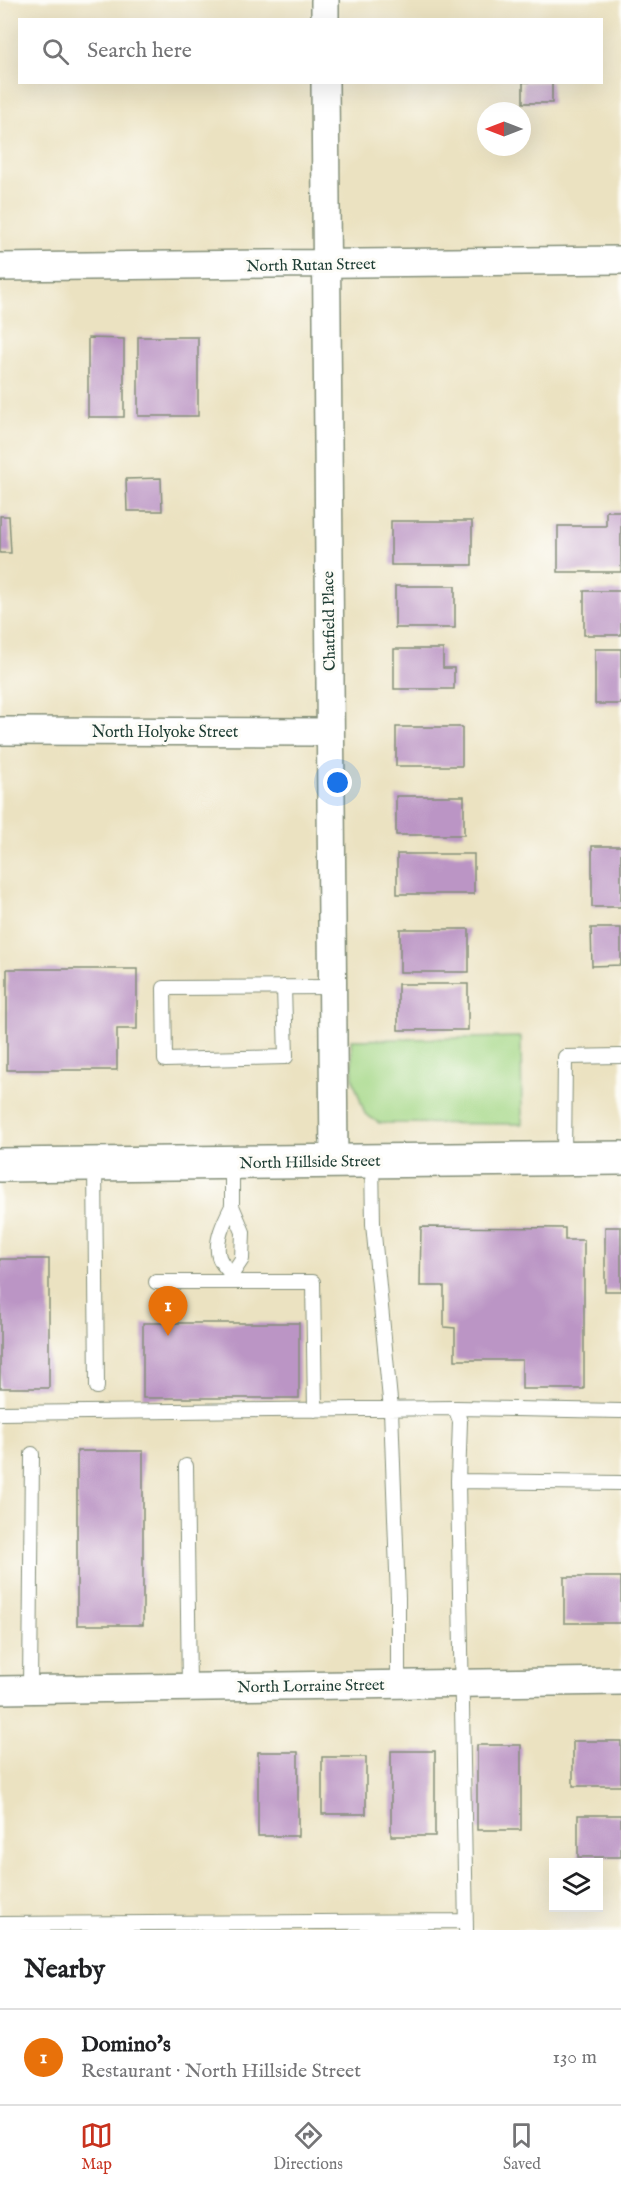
<!DOCTYPE html>
<html lang="en">
<head>
<meta charset="utf-8">
<style>
	:root { --surface:#fff; --page:#f2f2f2; --text:#202124; --muted:#757577; --line:#e0e0e0; --accent:#c8321e }
	body { margin:0; font-family:"IM FELL English",serif; background:var(--page); color:var(--text) }
	.controls { position:absolute; right:18px; bottom:18px; display:grid; overflow:hidden; border-radius:0px; box-shadow:0 6px 24px #0002 }
	.controls button { width:54px; height:54px; display:grid; place-items:center; padding:0; border:0; border-bottom:2px solid var(--line); background:var(--surface); color:var(--text); font:30px sans-serif }
	.compass { position:absolute; left:477px; top:102px; width:54px; height:54px; border-radius:50%; background:var(--surface); box-shadow:0 6px 24px #0002; rotate:270deg }
	.you { position:absolute; left:338px; top:783px; width:21px; height:21px; margin:-15px; border:4px solid #fff; border-radius:50%; background:#1a73e8; box-shadow:0 0 0 9px #1a73e833 }
	.badge { display:grid; place-items:center; width:39px; height:39px; border-radius:50%; background:var(--accent); color:#fff; font-size:20px; font-weight:700 }
	.pin { position:absolute; translate:-50% -50px; filter:drop-shadow(0 2px 3px #0008) }
	.pin::after { content:''; position:absolute; top:32px; width:21px; height:18px; background:inherit; clip-path:polygon(0 0,100% 0,50% 100%) }
	.list { margin:0; padding:0; list-style:none }
	h2 { display:flex; justify-content:space-between; align-items:center; height:78px; margin:0; padding:0 24px; font-size:26px }
	h2 small { font-size:20px; font-weight:400; color:var(--muted) }
	.list li { display:grid; grid-template-columns:39px 1fr auto; gap:18px; align-items:center; box-sizing:border-box; height:96px; padding:0 24px; border-top:2px solid var(--line) }
	.list b { display:block; font-size:22px; white-space:nowrap }
	.list p { margin:0; font-size:20px; white-space:nowrap; color:var(--muted) }
	.list em { font-size:20px; font-style:normal; color:var(--muted) }
	.icon { flex:none; width:33px; height:33px; fill:none; stroke:currentColor; stroke-width:2; stroke-linecap:round; stroke-linejoin:round }
	.map { position:relative; flex:none; width:621px; height:1930px; overflow:hidden }
	.search { position:absolute; background:var(--surface); box-shadow:0 6px 24px #0002; left:18px; right:18px; top:18px; height:66px; display:flex; align-items:center; gap:15px; box-sizing:border-box; padding:0 21px; border-radius:0px; color:var(--muted); font-size:22px }
	.sheet { height:174px; background:var(--surface) }
	nav { display:flex; justify-content:space-around; align-items:center; box-sizing:border-box; height:84px; border-top:2px solid var(--line); background:var(--surface); font-size:16px; color:var(--muted) }
	nav a { display:grid; justify-items:center; gap:3px }
	nav .on { color:var(--accent) }
	.map>svg:first-child { display:block }
	.green { fill:#a5d888; stroke:#628a5e; stroke-width:1.5 }
	.building { fill:#bb95c5 }
	.lines { fill:none; stroke-linecap:round; stroke-linejoin:round }
	.service-casing { stroke:#85907a; stroke-width:16 }
	.minor-casing { stroke:#85907a; stroke-width:30 }
	.secondary-casing { stroke:#85907a; stroke-width:36 }
	.service { stroke:#fff; stroke-width:14 }
	.minor { stroke:#fff; stroke-width:27 }
	.secondary { stroke:#fff; stroke-width:33 }
	.labels { text-anchor:middle; stroke-width:6; stroke-linejoin:round; paint-order:stroke }
	.street-label { font-size:16px; fill:#1f3d34; stroke:#fdfcf7 }
</style>
</head>
<body>
<div class="map">
<svg width="621" height="1930" viewBox="0 0 621 1930">
	<rect width="100%" height="100%" fill="#fdfcf7"/>
	<filter id="ink" filterUnits="userSpaceOnUse"><feTurbulence type="fractalNoise" baseFrequency=".0167" numOctaves="2"/><feDisplacementMap in="SourceGraphic" scale="12" xChannelSelector="R" yChannelSelector="G"/><feConvolveMatrix kernelMatrix="1 2 1 2 8 2 1 2 1" color-interpolation-filters="sRGB"/></filter>
	<filter id="wash" filterUnits="userSpaceOnUse"><feTurbulence type="fractalNoise" baseFrequency=".008" numOctaves="4" result="noise"/><feDisplacementMap in="SourceGraphic" scale="24" xChannelSelector="R" yChannelSelector="G"/><feGaussianBlur stdDeviation="1.35" result="paint"/><feColorMatrix in="noise" values="0 0 0 0 0 0 0 0 0 0 0 0 0 0 0 0 0 1.4 0 .05"/><feComposite in="paint" operator="in"/></filter>
	<g filter="url(#wash)">
		<rect width="100%" height="100%" fill="#ebe2c1"/>
		<path class="green" d="M 521,1037 L 522,1124 L 379,1123 L 365,1114 L 353,1079 L 351,1040 Z"/>
		<g id="blocks">
			<path class="building" d="M 523,82 L 552,82 L 552,103 L 523,103 Z
				M 138,337 L 198,337 L 198,416 L 138,416 Z
				M 88,338 L 124,339 L 124,417 L 88,417 Z
				M 161,478 L 162,511 L 127,511 L 126,479 Z
				M 606,511 L 621,511 L 621,572 L 558,572 L 558,526 L 606,526 Z
				M 0,516 L 9,516 L 11,553 L 0,553 Z
				M 391,521 L 472,521 L 472,565 L 391,565 Z
				M 395,586 L 455,586 L 455,628 L 395,628 Z
				M 584,591 L 621,591 L 621,635 L 584,635 Z
				M 394,649 L 443,649 L 443,668 L 454,668 L 454,689 L 394,689 Z
				M 595,649 L 621,649 L 621,704 L 595,704 Z
				M 396,727 L 462,727 L 462,766 L 396,766 Z
				M 396,796 L 464,796 L 464,835 L 396,835 Z
				M 592,846 L 621,846 L 621,907 L 592,907 Z
				M 397,854 L 474,854 L 474,894 L 397,894 Z
				M 591,928 L 621,928 L 621,965 L 592,966 Z
				M 400,929 L 469,929 L 469,972 L 400,972 Z
				M 7,969 L 137,969 L 137,1029 L 117,1029 L 117,1070 L 7,1070 Z
				M 398,984 L 468,984 L 468,1030 L 398,1030 Z
				M 421,1227 L 565,1228 L 565,1240 L 584,1240 L 584,1389 L 522,1389 L 522,1360 L 455,1360 L 455,1328 L 444,1327 L 444,1286 L 420,1286 Z
				M 605,1227 L 621,1227 L 621,1291 L 605,1291 Z
				M 0,1259 L 49,1259 L 49,1388 L 0,1388 Z
				M 143,1323 L 299,1323 L 299,1398 L 143,1398 Z
				M 77,1451 L 143,1451 L 143,1625 L 77,1625 Z
				M 564,1577 L 621,1577 L 621,1623 L 564,1623 Z
				M 573,1741 L 621,1741 L 621,1786 L 573,1786 Z
				M 477,1745 L 521,1745 L 521,1830 L 477,1830 Z
				M 391,1751 L 435,1751 L 435,1836 L 391,1836 Z
				M 258,1752 L 298,1752 L 298,1836 L 258,1836 Z
				M 322,1757 L 366,1757 L 366,1814 L 322,1814 Z
				M 578,1815 L 621,1815 L 621,1857 L 578,1857 Z"/>
		</g>
	</g>
	<g filter="url(#ink)">
		<use href="#blocks" fill-opacity="0" stroke="#85907a" stroke-width="1.5"/>
		<g class="lines">
			<g class="service-casing">
				<path id="service" d="M 284,987 L 286,1057 L 165,1060 L 164,988 L 332,987
					M 564,1159 L 565,1057 L 621,1056
					M 372,1160 L 373,1224 L 391,1410 L 398,1598 L 398,1684
					M 232,1162 L 232,1206 L 243,1232 L 242,1259 L 232,1274
					M 95,1164 L 97,1387
					M 232,1206 C 225,1220 214,1241 219,1257 C 222,1267 232,1270 233,1282
					M 156,1282 L 313,1282 L 315,1410
					M 455,1408 L 621,1411
					M 0,1413 L 455,1408 L 460,1421 L 458,1481 L 466,1930
					M 186,1466 L 189,1687
					M 458,1481 L 621,1483
					M 30,1689 L 32,1454
					M 0,1924 L 466,1921"/>
			</g>
			<g class="minor-casing">
				<path id="minor" d="M 325,0 L 325,20
					M 325,82 L 334,1160
					M 0,267 L 621,260
					M 0,731 L 329,732
					M 0,1690 L 621,1681"/>
			</g>
			<g class="secondary-casing">
				<path id="secondary" d="M 0,1165 L 621,1158"/>
			</g>
			<use href="#service" class="service"/>
			<use href="#minor" class="minor"/>
			<use href="#secondary" class="secondary"/>
		</g>
	</g>
	<g class="labels">
		<g class="street-label">
			<text transform="translate(311 264) rotate(-1)" y="6">North Rutan Street</text>
			<text transform="translate(328 621) rotate(-91)" y="6">Chatfield Place</text>
			<text x="165" y="737">North Holyoke Street</text>
			<text transform="translate(310 1161) rotate(-1)" y="6">North Hillside Street</text>
			<text transform="translate(311 1685) rotate(-1)" y="6">North Lorraine Street</text>
		</g>
	</g>
</svg>
<div class="controls">
<button><svg class="icon" aria-label="layers" viewBox="0 0 24 24"><path d="M12 4l9 5-9 5-9-5zM3 14l9 5 9-5"/></svg></button>
</div>
<svg class="compass" viewBox="-18 -18 36 36"><path d="M0-13l5 13h-10z" fill="#e53935"/><path d="M0 13l5-13h-10z" fill="#757577"/></svg>
<div class="you"></div>
<div class="pin badge" style="left:168px;top:1336px;background:#e8710a">1</div>
<div class="search"><svg class="icon" aria-label="search" viewBox="0 0 24 24"><circle cx="10" cy="10" r="6"/><path d="M15 15l6 6"/></svg>Search here</div>
</div>
<section class="sheet">
<h2>Nearby<small></small></h2>
<ul class="list">
<li><span class="badge" style="background:#e8710a">1</span><div><b>Domino's</b><p>Restaurant · North Hillside Street</p></div><em>130 m</em></li>
</ul>
</section>
<nav>
<a class="on"><svg class="icon" aria-label="map" viewBox="0 0 24 24"><path d="M3 6l6-2 6 2 6-2v14l-6 2-6-2-6 2zM9 4v14M15 6v14"/></svg>Map</a>
<a><svg class="icon" aria-label="directions" viewBox="0 0 24 24"><path d="M12 3l9 9-9 9-9-9zM9 14v-3h6M13 9l2 2-2 2"/></svg>Directions</a>
<a><svg class="icon" aria-label="saved" viewBox="0 0 24 24"><path d="M7 4h10v16l-5-4-5 4z"/></svg>Saved</a>
</nav>
</body>
</html>
